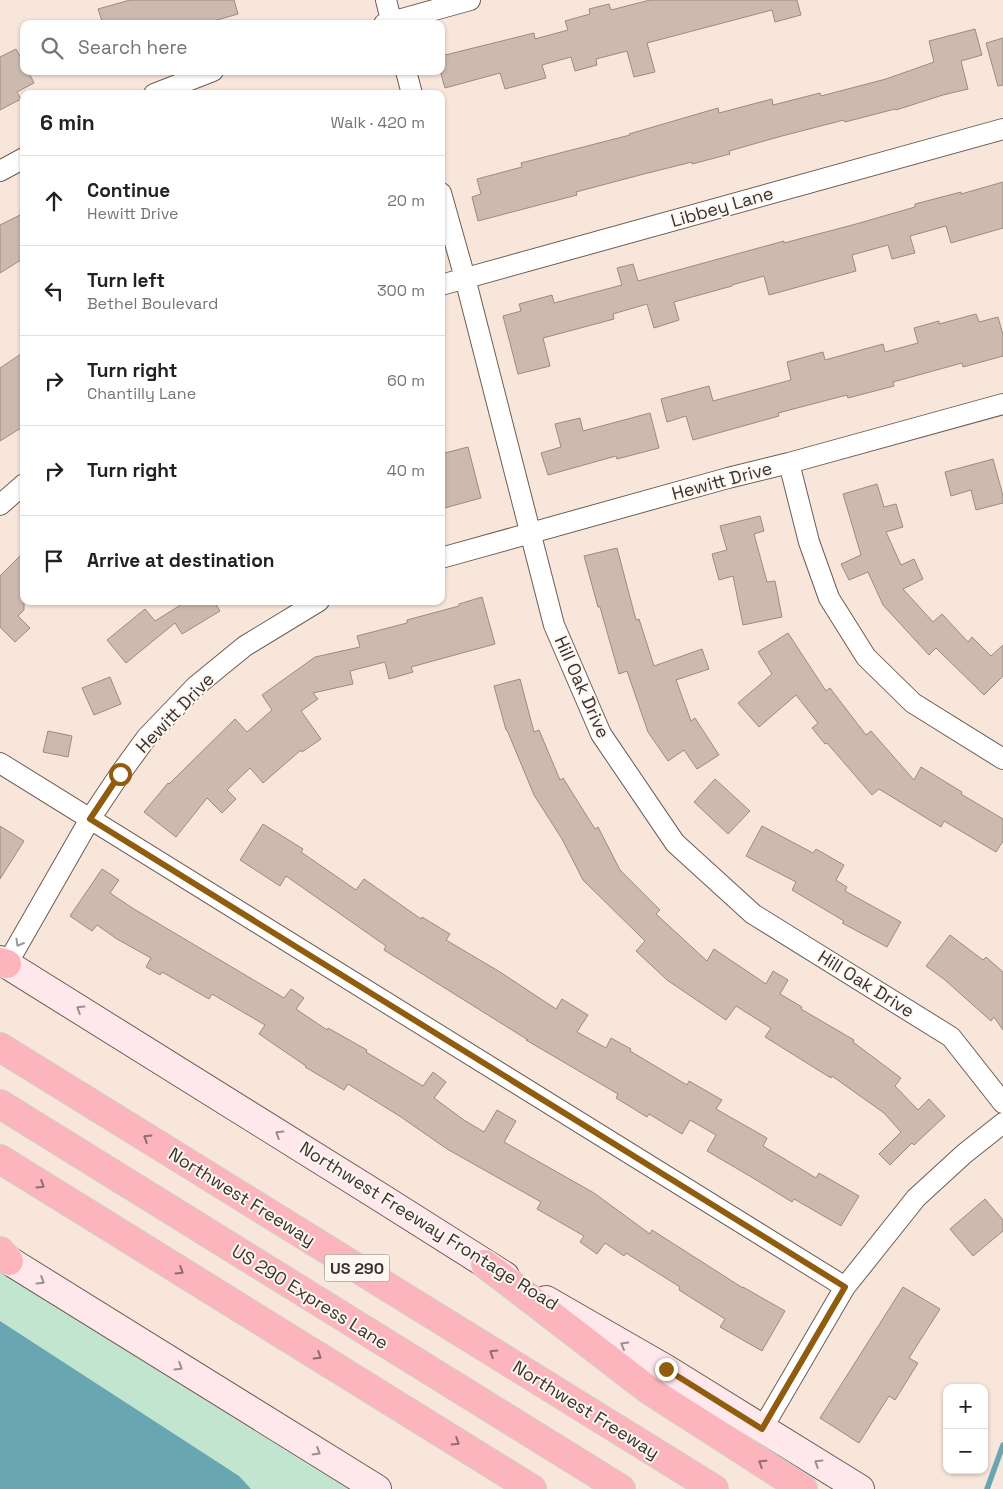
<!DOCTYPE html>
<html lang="en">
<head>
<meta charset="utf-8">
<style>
	:root { --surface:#fff; --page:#f2f2f2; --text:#202124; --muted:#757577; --line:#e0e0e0 }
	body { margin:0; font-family:"Space Grotesk",sans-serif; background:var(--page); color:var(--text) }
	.controls { position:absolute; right:15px; bottom:15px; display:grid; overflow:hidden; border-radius:10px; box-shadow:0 1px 4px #0004 }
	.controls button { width:45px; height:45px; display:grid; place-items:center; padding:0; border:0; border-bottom:1px solid var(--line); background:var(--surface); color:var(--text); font:25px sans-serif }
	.stop { position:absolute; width:15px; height:15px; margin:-11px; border:4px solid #905c0e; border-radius:50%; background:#fff }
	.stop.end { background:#905c0e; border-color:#fff; box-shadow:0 1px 5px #0008 }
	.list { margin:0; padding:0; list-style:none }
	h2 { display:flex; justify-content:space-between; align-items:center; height:65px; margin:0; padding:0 20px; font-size:21px }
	h2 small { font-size:16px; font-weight:400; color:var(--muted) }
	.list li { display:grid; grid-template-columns:32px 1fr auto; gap:15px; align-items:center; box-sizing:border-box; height:90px; padding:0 20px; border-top:1px solid var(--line) }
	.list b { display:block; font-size:19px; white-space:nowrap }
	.list p { margin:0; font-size:16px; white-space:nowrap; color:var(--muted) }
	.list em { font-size:16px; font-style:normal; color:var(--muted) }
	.icon { flex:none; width:28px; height:28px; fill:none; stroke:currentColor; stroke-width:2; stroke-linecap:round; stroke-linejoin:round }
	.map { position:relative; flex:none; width:1003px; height:1489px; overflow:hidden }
	.search { position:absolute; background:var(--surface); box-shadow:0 1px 4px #0004; left:20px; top:20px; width:425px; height:55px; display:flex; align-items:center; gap:12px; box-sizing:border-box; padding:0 18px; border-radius:10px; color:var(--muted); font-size:19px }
	.panel { position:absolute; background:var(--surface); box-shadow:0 1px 4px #0004; left:20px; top:90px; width:425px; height:515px; border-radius:10px }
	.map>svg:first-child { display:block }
	.green { fill:#c2e5cf }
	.water { fill:#68a7b1 }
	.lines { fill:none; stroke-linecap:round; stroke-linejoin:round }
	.stream { stroke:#68a7b1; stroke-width:5.5 }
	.building { fill:#ccbaaf; stroke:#9d8b81 }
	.minor-casing { stroke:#6d5d53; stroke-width:22 }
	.secondary-casing { stroke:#6d5d53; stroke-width:30 }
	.motorway-casing { stroke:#d0cecd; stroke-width:30 }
	.minor { stroke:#fff; stroke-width:20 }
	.secondary { stroke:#fee8eb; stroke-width:28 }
	.motorway { stroke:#fcb4bd; stroke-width:28 }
	.oneway { stroke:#9c9996 }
	.oneway2 { stroke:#9c8e8c }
	.oneway3 { stroke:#916d6e }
	.route { stroke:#905c0e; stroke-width:6 }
	.labels { text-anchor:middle; stroke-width:4; stroke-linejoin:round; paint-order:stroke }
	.shield { fill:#fef6f1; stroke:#756e68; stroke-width:1 }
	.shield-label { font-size:16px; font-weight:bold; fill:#3a332e }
	.street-label { font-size:18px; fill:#3a332e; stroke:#fef6f1 }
</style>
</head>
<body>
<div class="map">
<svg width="1003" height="1489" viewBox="0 0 1003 1489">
	<rect width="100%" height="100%" fill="#f9e6db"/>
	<path class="green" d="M 0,1272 L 348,1489 L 0,1489 Z"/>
	<path class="water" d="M 0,1321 L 239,1476 L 251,1489 L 0,1489 Z"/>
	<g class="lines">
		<path class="stream" d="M 987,1489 L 1003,1445"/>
	</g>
	<path class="building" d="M 130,0 L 234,0 L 238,14 L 203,24 L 103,24 L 98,9 Z
		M 650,0 L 797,0 L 801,15 L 775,22 L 772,10 L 647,43 L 655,72 L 634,77 L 627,51 L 596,59 L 597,65 L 575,71 L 571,57 L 542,65 L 546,78 L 505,89 L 500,73 L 445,88 L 441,74 L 441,56 L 534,33 L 535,39 L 568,30 L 565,21 L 590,14 L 589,9 L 609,4 L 611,10 Z
		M 975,29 L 982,55 L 961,61 L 968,89 L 943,95 L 896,110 L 895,109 L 845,122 L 844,120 L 782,136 L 729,151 L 730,154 L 692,164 L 692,162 L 640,175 L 576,192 L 577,195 L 478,221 L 472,197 L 481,194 L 477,179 L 522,167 L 521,163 L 630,135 L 629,134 L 718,108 L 719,113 L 772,99 L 773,105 L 820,93 L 821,96 L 886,79 L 934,62 L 929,41 Z
		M 1003,38 L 1003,85 L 998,86 L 986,43 Z
		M 16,49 L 24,64 L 24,71 L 28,71 L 34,83 L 17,92 L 21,99 L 0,110 L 0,57 Z
		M 1003,182 L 1003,228 L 951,243 L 946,226 L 910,236 L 915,253 L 892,259 L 888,245 L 852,255 L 856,271 L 769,295 L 764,276 L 732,285 L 732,286 L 674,302 L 679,320 L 654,328 L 647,304 L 613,314 L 614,319 L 543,338 L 550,366 L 518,374 L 503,316 L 521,311 L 519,304 L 552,295 L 554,303 L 622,285 L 617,268 L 633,264 L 638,281 L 784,241 L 784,243 L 856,224 L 915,207 L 915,204 L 961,192 L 961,194 Z
		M 24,213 L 24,258 L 0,273 L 0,225 Z
		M 976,314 L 979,322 L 998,317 L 1003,335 L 1003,356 L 963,367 L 962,363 L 893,382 L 894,386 L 848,398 L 847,395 L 778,413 L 779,416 L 693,440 L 686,416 L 667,422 L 661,399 L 709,386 L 713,401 L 791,380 L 787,362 L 823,352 L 825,360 L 883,344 L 885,352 L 918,343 L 914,328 L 939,321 L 939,324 Z
		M 24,352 L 24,426 L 0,441 L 0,368 Z
		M 650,413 L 659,448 L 617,459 L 616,456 L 548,475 L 541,453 L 561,447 L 555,424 L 580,418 L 583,431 Z
		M 468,447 L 481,498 L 441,509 L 441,454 Z
		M 993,459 L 1003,496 L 1003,503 L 976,510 L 971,490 L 951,496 L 945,472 Z
		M 877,484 L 884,507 L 896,504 L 903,527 L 886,532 L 901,565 L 914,559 L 923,579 L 903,589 L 933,622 L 942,614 L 968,642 L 972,637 L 991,656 L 1003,645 L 1003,676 L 984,695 L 936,648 L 929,655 L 883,605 L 868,572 L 849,580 L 841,564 L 861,555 L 843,494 Z
		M 760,516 L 764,531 L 754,534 L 767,582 L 775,581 L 782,617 L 743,625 L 733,576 L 719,580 L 712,554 L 727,550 L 720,526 Z
		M 617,548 L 636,620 L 639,619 L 654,666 L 702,649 L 709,669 L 676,680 L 691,721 L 695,718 L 719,755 L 697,769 L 684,750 L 668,761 L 648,732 L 627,671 L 619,674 L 600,607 L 598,607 L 584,556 Z
		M 24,552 L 24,610 L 18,616 L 30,628 L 15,642 L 0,627 L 0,576 Z
		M 482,597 L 495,644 L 411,667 L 413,672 L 389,679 L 385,662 L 350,671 L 353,684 L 313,693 L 318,699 L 301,711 L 321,739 L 302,752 L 301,750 L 263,783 L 250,768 L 227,790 L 236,799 L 222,813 L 207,798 L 176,837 L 144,812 L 168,783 L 169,784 L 235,719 L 247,732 L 272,710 L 262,695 L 315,657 L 360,647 L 357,636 L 407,623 L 407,620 L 459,606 L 459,604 Z
		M 187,601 L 214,601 L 220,611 L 182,634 L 175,623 L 126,663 L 107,640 L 145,609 L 155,621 Z
		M 788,633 L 826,691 L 830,688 L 866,735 L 871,731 L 914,780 L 921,767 L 962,792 L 961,794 L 1003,819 L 1003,841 L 996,852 L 944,821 L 941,827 L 879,789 L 872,795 L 827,743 L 825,744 L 812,728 L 818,723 L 796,695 L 759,727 L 738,703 L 772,674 L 758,652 Z
		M 110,677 L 121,704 L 94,715 L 82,688 Z
		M 520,679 L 534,732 L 539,730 L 560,780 L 563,778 L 595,829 L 598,827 L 620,870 L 660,910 L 656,914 L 707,961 L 714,949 L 766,984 L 773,971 L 788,980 L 780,994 L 802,1007 L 801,1009 L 854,1040 L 853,1042 L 901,1078 L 895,1086 L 918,1110 L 929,1099 L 945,1116 L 914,1145 L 912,1143 L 890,1165 L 879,1154 L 901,1132 L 884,1113 L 832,1076 L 831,1078 L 765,1037 L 771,1028 L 736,1006 L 726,1020 L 667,980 L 636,951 L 645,941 L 583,880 L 562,839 L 534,795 L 507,730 L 506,730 L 494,686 Z
		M 48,731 L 72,736 L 68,757 L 43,752 Z
		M 715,779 L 750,811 L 728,834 L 694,802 Z
		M 263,824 L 303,849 L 301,852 L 356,890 L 364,879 L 421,919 L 422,917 L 450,934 L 446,940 L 500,972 L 556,1009 L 562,999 L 588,1015 L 577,1032 L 606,1048 L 611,1038 L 631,1049 L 630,1051 L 687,1085 L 689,1081 L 722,1100 L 716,1109 L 767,1138 L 763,1146 L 816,1178 L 819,1173 L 859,1196 L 841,1226 L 794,1199 L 792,1202 L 753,1178 L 707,1151 L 716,1135 L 690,1120 L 682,1134 L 649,1114 L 647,1117 L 616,1098 L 618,1094 L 526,1040 L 528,1040 L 384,950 L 386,946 L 286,876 L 280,886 L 240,860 Z
		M 0,826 L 24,841 L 0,879 Z
		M 762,826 L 813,853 L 816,849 L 844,865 L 836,880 L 847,887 L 845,891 L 901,922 L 887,947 L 842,923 L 844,921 L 792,890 L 796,882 L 746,856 Z
		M 102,869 L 119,880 L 110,893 L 134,909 L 284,998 L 291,989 L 304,998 L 296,1009 L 327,1030 L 328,1028 L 367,1050 L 366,1052 L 423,1086 L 433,1072 L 446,1082 L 434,1098 L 464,1120 L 484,1132 L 497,1110 L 516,1121 L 504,1142 L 594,1193 L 650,1234 L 652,1230 L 743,1288 L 743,1287 L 785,1311 L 762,1351 L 720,1327 L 725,1319 L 679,1290 L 680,1287 L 626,1253 L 624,1256 L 605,1243 L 597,1254 L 580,1242 L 584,1236 L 537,1209 L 541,1202 L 447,1149 L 401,1117 L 348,1084 L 344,1090 L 305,1067 L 306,1066 L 259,1034 L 265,1025 L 212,994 L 209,999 L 162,972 L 160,975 L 146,967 L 151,958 L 117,939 L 97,925 L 92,931 L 70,916 Z
		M 950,935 L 983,960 L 986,957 L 1003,972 L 1003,1030 L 994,1017 L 991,1021 L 945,980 L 926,966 Z
		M 985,1199 L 1003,1220 L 1003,1231 L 973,1256 L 950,1229 Z
		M 903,1287 L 940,1309 L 909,1358 L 918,1363 L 895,1400 L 889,1396 L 859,1443 L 820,1418 Z"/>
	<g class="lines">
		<g class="minor-casing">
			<path id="minor" d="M 386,0 L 392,24
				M 384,24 L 470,0
				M 406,71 L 412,94
				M 154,94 L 213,71
				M 0,171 L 24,158
				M 441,193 L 465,278 L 554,625 L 601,734 L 675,843 L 753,914 L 951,1037 L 1003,1103
				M 441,285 L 1003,129
				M 789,463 L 809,542 L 829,598 L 866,657 L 913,703 L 1003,759
				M 0,505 L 24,484
				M 441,558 L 728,478 L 789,463 L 1003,404
				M 0,763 L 845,1287
				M 7,964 L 90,819 L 120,774 L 147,737 L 196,686 L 245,646 L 319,601
				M 762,1429 L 845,1287 L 916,1198 L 964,1154 L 1003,1123"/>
		</g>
		<g class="secondary-casing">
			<path id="secondary" d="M 0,960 L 380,1197 L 505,1276
				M 0,1255 L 377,1489
				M 546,1300 L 666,1369 L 860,1489"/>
		</g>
		<g class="motorway-casing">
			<path id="motorway" d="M 0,962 L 7,964
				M 0,1047 L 714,1489
				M 0,1104 L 621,1489
				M 0,1159 L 532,1489
				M 0,1251 L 9,1261
				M 485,1264 L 649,1390 L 803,1489"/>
		</g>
		<use href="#minor" class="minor"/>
		<use href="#secondary" class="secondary"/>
		<use href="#motorway" class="motorway"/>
	</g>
	<defs><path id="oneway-chevron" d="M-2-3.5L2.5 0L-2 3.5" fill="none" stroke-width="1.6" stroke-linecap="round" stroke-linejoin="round" transform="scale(1.25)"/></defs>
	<use class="oneway" href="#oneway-chevron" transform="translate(19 943) rotate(120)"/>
	<g class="oneway2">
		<use href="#oneway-chevron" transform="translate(80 1009) rotate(-148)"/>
		<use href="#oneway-chevron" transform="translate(279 1134) rotate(-148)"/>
		<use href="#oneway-chevron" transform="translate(41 1281) rotate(32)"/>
		<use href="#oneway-chevron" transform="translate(624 1345) rotate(-150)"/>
		<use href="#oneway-chevron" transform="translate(179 1367) rotate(32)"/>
		<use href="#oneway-chevron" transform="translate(317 1452) rotate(31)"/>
		<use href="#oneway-chevron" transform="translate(818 1463) rotate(-148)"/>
	</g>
	<g class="oneway3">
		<use href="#oneway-chevron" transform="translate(147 1138) rotate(-148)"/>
		<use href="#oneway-chevron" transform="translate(41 1185) rotate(32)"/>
		<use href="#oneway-chevron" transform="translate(180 1271) rotate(32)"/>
		<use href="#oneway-chevron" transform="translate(493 1353) rotate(-148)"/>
		<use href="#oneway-chevron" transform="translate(318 1356) rotate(32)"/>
		<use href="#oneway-chevron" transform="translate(456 1442) rotate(32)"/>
		<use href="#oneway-chevron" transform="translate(762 1463) rotate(-147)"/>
	</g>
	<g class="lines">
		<path class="route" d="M 120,774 L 90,819 L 845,1287 L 762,1429 L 666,1369"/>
	</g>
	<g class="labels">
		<rect class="shield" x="324.5" y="1254.5" width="65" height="27" rx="4"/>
		<g class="shield-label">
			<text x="357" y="1274">US 290</text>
		</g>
		<g class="street-label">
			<text transform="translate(722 207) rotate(-16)" y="6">Libbey Lane</text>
			<text transform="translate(722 481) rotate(-15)" y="6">Hewitt Drive</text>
			<text transform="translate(582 687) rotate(66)" y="6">Hill Oak Drive</text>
			<text transform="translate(175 713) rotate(-46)" y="6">Hewitt Drive</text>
			<text transform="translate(866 984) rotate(32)" y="6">Hill Oak Drive</text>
			<text transform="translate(242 1197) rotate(32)" y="6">Northwest Freeway</text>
			<text transform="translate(429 1226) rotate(32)" y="6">Northwest Freeway Frontage Road</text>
			<text transform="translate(310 1297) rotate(32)" y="6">US 290 Express Lane</text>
			<text transform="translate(586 1410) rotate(32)" y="6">Northwest Freeway</text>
		</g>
	</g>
</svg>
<div class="controls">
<button>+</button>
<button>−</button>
</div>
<div class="stop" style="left:120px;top:774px"></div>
<div class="stop end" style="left:666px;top:1369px"></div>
<div class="search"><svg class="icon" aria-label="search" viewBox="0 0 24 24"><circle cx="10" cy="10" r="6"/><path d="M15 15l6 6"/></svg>Search here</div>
<section class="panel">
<h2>6 min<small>Walk · 420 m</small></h2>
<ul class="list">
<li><svg class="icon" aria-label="ahead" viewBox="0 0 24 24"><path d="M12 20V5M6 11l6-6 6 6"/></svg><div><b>Continue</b><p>Hewitt Drive</p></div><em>20 m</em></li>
<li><svg class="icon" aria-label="left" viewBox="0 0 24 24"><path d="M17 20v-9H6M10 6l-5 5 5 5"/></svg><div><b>Turn left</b><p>Bethel Boulevard</p></div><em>300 m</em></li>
<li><svg class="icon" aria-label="right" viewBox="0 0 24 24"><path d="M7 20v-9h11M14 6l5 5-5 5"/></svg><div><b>Turn right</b><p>Chantilly Lane</p></div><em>60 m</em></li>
<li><svg class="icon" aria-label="right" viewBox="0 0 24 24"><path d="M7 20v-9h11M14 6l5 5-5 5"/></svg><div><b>Turn right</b></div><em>40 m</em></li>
<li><svg class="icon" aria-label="arrive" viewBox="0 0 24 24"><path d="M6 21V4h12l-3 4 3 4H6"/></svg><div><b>Arrive at destination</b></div></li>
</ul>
</section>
</div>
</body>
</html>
